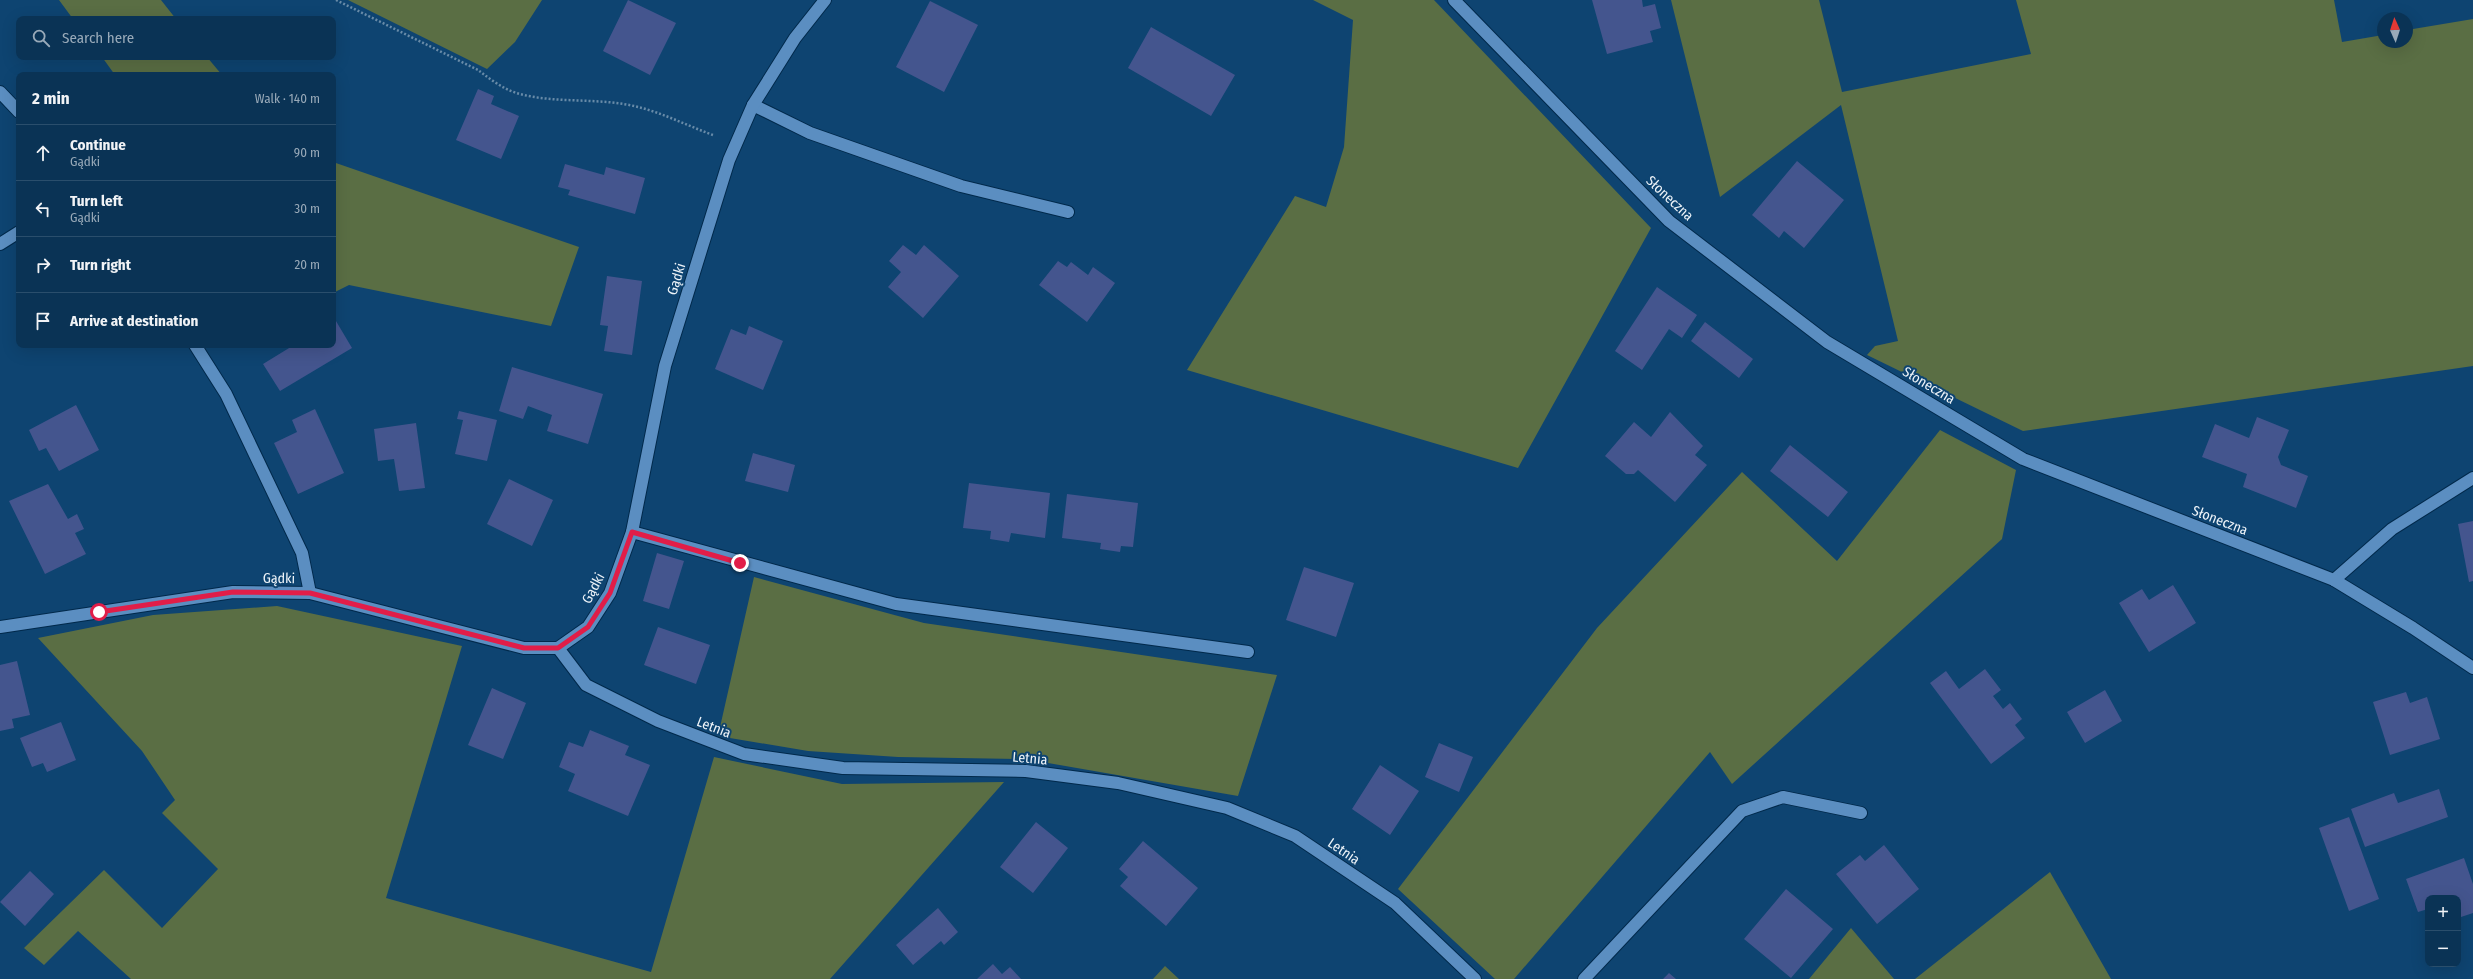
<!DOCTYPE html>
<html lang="en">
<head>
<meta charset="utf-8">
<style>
	:root { --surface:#0a3355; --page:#183f5f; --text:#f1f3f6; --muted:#99aab9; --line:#2a4e6c }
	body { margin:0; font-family:"Fira Sans Condensed",sans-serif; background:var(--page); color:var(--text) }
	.controls { position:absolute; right:12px; bottom:12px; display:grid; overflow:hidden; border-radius:8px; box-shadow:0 4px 16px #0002 }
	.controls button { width:36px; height:36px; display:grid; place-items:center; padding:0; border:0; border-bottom:1px solid var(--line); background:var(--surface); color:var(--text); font:20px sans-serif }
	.compass { position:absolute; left:2377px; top:12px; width:36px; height:36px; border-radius:50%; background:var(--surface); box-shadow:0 4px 16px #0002; rotate:357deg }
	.stop { position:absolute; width:12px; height:12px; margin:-9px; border:3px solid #e11d48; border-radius:50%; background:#fff }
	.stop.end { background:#e11d48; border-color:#fff; box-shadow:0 1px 4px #0008 }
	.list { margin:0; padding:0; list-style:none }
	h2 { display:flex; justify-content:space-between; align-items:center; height:52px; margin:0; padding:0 16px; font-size:17px }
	h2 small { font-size:13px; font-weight:400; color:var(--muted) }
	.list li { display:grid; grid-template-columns:26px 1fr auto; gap:12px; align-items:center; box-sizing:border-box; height:56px; padding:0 16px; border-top:1px solid var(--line) }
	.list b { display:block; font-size:15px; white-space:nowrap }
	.list p { margin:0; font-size:13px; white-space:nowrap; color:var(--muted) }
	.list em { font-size:13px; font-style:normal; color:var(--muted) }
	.icon { flex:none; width:22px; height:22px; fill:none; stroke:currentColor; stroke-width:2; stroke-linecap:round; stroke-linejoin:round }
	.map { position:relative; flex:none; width:2473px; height:979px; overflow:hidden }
	.search { position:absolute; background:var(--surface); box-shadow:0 4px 16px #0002; left:16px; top:16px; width:320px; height:44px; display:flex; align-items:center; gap:10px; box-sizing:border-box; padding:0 14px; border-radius:8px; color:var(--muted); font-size:15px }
	.panel { position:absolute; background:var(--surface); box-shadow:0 4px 16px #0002; left:16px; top:72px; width:320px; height:276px; border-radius:8px }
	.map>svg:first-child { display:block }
	.green { fill:#5a6e44 }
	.building { fill:#44558e }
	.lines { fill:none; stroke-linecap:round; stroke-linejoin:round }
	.lane-casing { stroke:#01294b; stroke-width:14 }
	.street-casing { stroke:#01294b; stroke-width:14 }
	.path { stroke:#688ba8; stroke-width:2.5; stroke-dasharray:2 2; stroke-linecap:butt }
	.lane { stroke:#5b8ec1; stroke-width:12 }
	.street { stroke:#5b8ec1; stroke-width:12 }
	.route { stroke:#e11d48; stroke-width:5 }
	.labels { text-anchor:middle; stroke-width:4; stroke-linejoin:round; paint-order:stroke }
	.street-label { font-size:14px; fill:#eef4f9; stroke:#0e4471 }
</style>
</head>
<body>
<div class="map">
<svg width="2473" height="979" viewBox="0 0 2473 979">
	<rect width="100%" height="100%" fill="#0e4471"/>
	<path class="green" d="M 59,0 L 161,0 L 176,19 L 73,19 Z
		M 348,0 L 542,0 L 515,42 L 487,69 Z
		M 1313,0 L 1434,0 L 1651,228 L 1518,468 L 1187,370 L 1295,196 L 1326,207 L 1344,147 L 1353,20 Z
		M 1671,0 L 1819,0 L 1842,92 L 2031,54 L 2016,0 L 2334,0 L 2342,42 L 2383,35 L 2383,42 L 2407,42 L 2407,30 L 2473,19 L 2473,366 L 2023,431 L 1867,355 L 1875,346 L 1898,341 L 1841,105 L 1720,197 Z
		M 102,57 L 207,57 L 222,75 L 115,75 Z
		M 333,162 L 579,247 L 551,326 L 349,285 L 333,293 Z
		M 1940,430 L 2016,470 L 2002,539 L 1732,784 L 1710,752 L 1514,979 L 1495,979 L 1398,889 L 1597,628 L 1742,472 L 1837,561 Z
		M 754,577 L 924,623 L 1277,675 L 1238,796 L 1025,759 L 898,757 L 808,751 L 718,736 Z
		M 277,606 L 462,646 L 386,898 L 651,972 L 714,757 L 842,784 L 1004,782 L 830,979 L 131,979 L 78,931 L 44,965 L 24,948 L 104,870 L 162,928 L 218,869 L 162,813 L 175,800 L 142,751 L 38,638 L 153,615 Z
		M 2050,872 L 2111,979 L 1915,979 Z
		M 1851,928 L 1894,979 L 1809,979 Z
		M 1165,966 L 1179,979 L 1153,979 Z"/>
	<path class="building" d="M 628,0 L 676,23 L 650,75 L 603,51 Z
		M 1592,0 L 1642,0 L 1643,7 L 1655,4 L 1661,28 L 1650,31 L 1653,42 L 1607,54 Z
		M 930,1 L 978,25 L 944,92 L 896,67 Z
		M 1151,27 L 1235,75 L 1211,116 L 1128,68 Z
		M 478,89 L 494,96 L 491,104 L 519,116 L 501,159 L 456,140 Z
		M 1797,161 L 1844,200 L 1804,248 L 1784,231 L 1779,238 L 1752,215 Z
		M 565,164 L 604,175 L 606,167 L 645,178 L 635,214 L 568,195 L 570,190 L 558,187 Z
		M 903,245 L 916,255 L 924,245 L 959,276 L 923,318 L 888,287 L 901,272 L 889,261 Z
		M 1058,261 L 1067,267 L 1071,262 L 1088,275 L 1093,267 L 1115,283 L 1087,322 L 1039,285 Z
		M 607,276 L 642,281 L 632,355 L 604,351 L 608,326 L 600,325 Z
		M 1657,287 L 1697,315 L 1682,338 L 1669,329 L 1642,370 L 1615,351 Z
		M 333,316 L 352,348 L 280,391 L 263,364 L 294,345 L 333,345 Z
		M 1705,322 L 1753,359 L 1739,378 L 1691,341 Z
		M 749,326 L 783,341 L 763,390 L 715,369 L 731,329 L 746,335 Z
		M 512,367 L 603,394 L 588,444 L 547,431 L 552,415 L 528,406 L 523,419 L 499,411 Z
		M 76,405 L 99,450 L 59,471 L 46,448 L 39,451 L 29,430 Z
		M 315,409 L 344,473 L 298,494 L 274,443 L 297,432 L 292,420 Z
		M 459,411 L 497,420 L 487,461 L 455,454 L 463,420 L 457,419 Z
		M 1670,412 L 1703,446 L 1695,455 L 1707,465 L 1675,502 L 1638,470 L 1634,474 L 1626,474 L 1605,456 L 1634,422 L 1651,437 Z
		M 2257,417 L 2289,430 L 2278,457 L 2281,465 L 2308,476 L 2296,508 L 2243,487 L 2247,474 L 2202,457 L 2215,424 L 2249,438 Z
		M 416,423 L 425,488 L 399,491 L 394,459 L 378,461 L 374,429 Z
		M 1790,445 L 1848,492 L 1828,517 L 1770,471 Z
		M 753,453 L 795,465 L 788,492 L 745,481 Z
		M 509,479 L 553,500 L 532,546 L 487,524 Z
		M 969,483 L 1050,493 L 1045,538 L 1011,533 L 1009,542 L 990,539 L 991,531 L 963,528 Z
		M 48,484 L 68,519 L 77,514 L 84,529 L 75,533 L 86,554 L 45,574 L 9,501 Z
		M 1067,494 L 1138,503 L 1133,547 L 1121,546 L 1120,552 L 1100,549 L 1101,543 L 1062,538 Z
		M 2473,521 L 2473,581 L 2469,582 L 2458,524 Z
		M 657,553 L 684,561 L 669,609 L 643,601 Z
		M 1304,567 L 1354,583 L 1336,637 L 1286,620 Z
		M 2173,585 L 2196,623 L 2149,652 L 2119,603 L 2142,589 L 2149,600 Z
		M 658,627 L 710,645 L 696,684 L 644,665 Z
		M 17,661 L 30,715 L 12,719 L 14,728 L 0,731 L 0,665 Z
		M 1985,669 L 2001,690 L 1993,696 L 2003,709 L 2010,703 L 2022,719 L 2015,725 L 2025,738 L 1991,764 L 1930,683 L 1946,671 L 1959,689 Z
		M 492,688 L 526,703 L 503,759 L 468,745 Z
		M 2105,690 L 2122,721 L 2085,743 L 2067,712 Z
		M 2406,692 L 2410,703 L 2427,697 L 2440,739 L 2390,755 L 2373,702 Z
		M 61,722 L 76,760 L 47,772 L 43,763 L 32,767 L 20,738 Z
		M 590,730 L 629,746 L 625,755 L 650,765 L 628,816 L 568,791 L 575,774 L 559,767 L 569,742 L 583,747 Z
		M 1439,743 L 1473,757 L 1459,792 L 1425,777 Z
		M 1380,765 L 1419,791 L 1390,835 L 1352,809 Z
		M 2439,789 L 2448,817 L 2365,847 L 2351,809 L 2394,793 L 2398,803 Z
		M 2349,817 L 2379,899 L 2349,911 L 2319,828 Z
		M 1036,822 L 1068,848 L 1033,893 L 1000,867 Z
		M 1143,841 L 1198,888 L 1166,926 L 1120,886 L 1128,877 L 1119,869 Z
		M 1884,845 L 1919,889 L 1877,924 L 1836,874 L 1860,855 L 1865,861 Z
		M 2464,858 L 2473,884 L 2473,913 L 2458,918 L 2458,898 L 2428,898 L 2428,909 L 2418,912 L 2406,879 Z
		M 30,871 L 54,894 L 25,926 L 0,902 Z
		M 1786,889 L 1833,929 L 1791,978 L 1744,939 Z
		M 938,908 L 958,932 L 944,945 L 941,941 L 913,965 L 896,945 Z
		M 993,964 L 1002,974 L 1010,967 L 1021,979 L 977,979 Z
		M 1669,973 L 1676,979 L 1663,979 Z"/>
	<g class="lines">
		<g class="lane-casing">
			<path id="lane" d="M 0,92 L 19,112
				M 753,105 L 810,133 L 961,186 L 1068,212
				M 0,244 L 19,232
				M 195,345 L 226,394 L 302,553 L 310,593
				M 632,532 L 896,604 L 1248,652
				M 2334,580 L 2392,529 L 2473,478
				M 1584,979 L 1742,811 L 1783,797 L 1861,813"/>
		</g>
		<g class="street-casing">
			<path id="street" d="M 1454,0 L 1669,221 L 1827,342 L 2023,459 L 2334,580 L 2413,628 L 2473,668
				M 0,627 L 233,592 L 310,593 L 524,648 L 558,648 L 588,627 L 610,593 L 632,532 L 665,366 L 729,160 L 753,105 L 795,38 L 825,0
				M 558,648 L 586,685 L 658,721 L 744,754 L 843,768 L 1026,771 L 1118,783 L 1227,808 L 1295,836 L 1395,903 L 1475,979"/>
		</g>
		<path class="path" d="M 336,0 L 478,70 C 490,79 504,90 520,94 C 558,104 599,97 638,107 C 663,113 688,126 713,135"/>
		<use href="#lane" class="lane"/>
		<use href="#street" class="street"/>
	</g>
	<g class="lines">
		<path class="route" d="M 99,612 L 233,592 L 310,593 L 524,648 L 558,648 L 588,627 L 610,593 L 632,532 L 740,563"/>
	</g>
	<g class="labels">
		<g class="street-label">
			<text transform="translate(1670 198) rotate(43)" y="5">Słoneczna</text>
			<text transform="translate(676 279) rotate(-73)" y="5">Gądki</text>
			<text transform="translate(1929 385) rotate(31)" y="5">Słoneczna</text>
			<text transform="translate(2220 520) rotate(21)" y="5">Słoneczna</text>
			<text transform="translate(279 578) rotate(1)" y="5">Gądki</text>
			<text transform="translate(593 588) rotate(-62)" y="5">Gądki</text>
			<text transform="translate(714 727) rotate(21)" y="5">Letnia</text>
			<text transform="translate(1030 758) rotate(5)" y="5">Letnia</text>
			<text transform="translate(1344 851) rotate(34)" y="5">Letnia</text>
		</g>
	</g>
</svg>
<div class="controls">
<button>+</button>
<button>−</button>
</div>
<svg class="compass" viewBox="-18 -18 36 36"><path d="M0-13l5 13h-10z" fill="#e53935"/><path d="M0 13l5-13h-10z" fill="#99aab9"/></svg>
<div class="stop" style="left:99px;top:612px"></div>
<div class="stop end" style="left:740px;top:563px"></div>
<div class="search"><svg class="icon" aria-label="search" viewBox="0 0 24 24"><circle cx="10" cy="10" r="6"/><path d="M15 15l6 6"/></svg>Search here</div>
<section class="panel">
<h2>2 min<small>Walk · 140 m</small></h2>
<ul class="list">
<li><svg class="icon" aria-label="ahead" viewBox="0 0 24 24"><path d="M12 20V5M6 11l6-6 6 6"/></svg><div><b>Continue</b><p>Gądki</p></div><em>90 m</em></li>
<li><svg class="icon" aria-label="left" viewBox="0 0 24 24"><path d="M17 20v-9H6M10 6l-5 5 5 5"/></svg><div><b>Turn left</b><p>Gądki</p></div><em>30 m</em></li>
<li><svg class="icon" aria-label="right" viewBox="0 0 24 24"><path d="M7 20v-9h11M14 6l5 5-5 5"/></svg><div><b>Turn right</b></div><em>20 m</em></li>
<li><svg class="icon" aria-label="arrive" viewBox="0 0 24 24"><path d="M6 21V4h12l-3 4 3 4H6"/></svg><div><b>Arrive at destination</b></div></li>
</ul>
</section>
</div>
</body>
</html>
